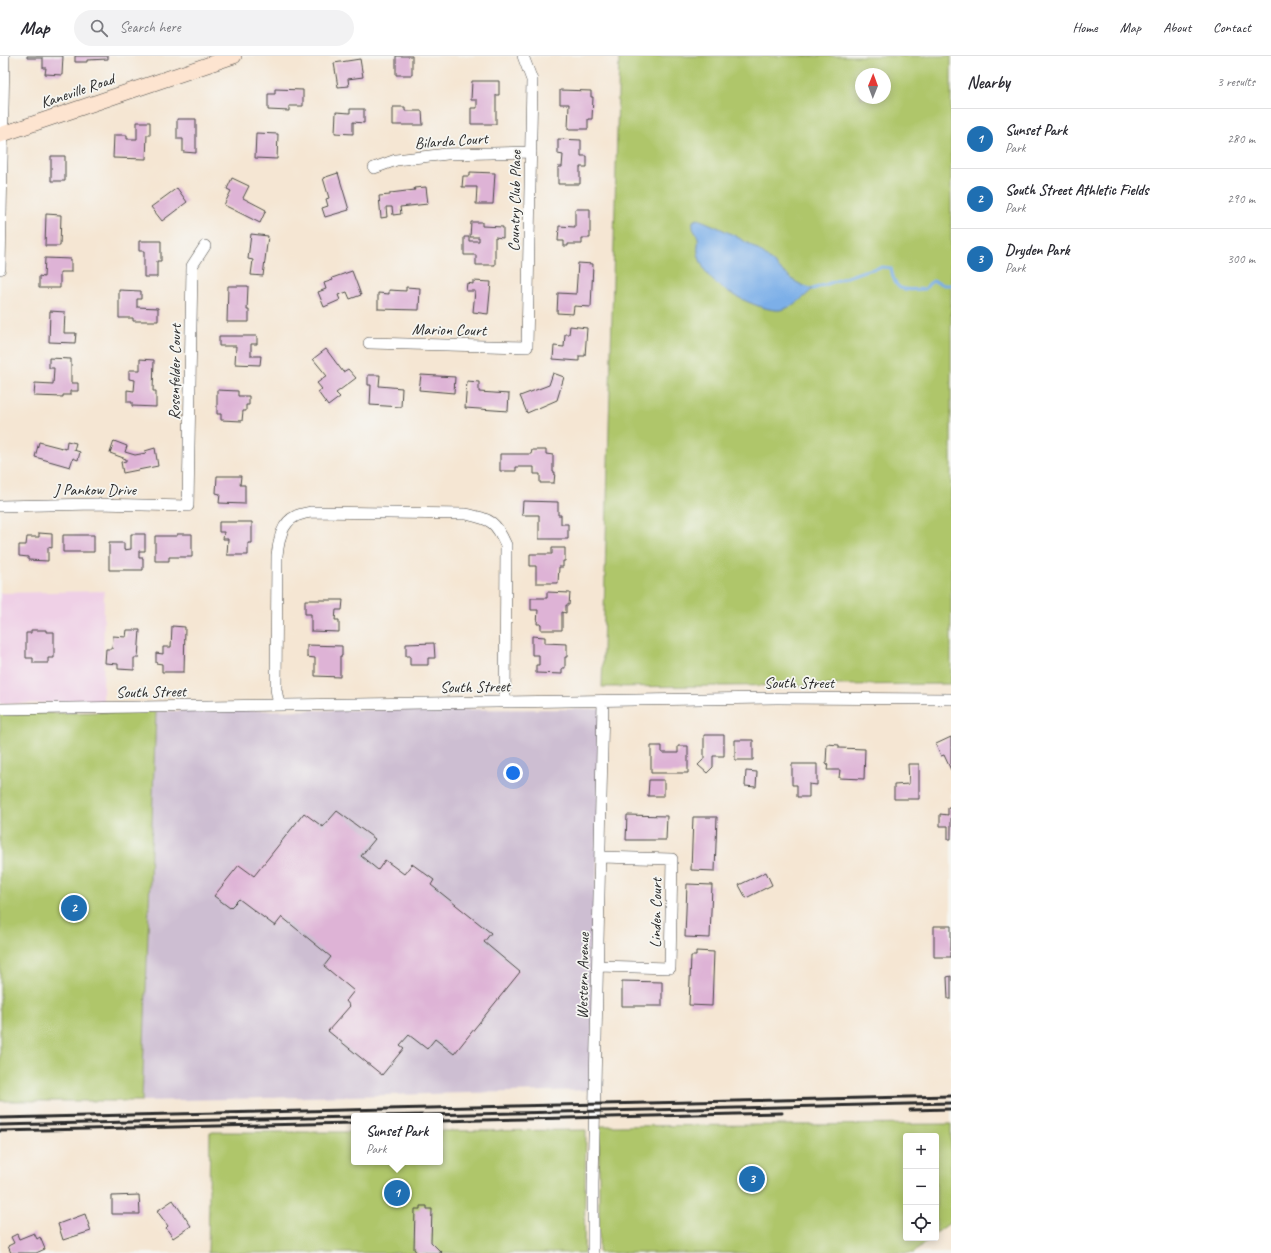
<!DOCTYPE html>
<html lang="en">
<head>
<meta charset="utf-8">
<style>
	:root { --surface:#fff; --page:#f2f2f3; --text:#2b2b33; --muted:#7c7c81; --line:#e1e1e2; --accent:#1f6fb2 }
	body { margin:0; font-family:Caveat,sans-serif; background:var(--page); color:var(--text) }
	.controls { position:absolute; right:12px; bottom:12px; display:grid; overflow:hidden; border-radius:4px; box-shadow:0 2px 10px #0003 }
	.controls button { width:36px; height:36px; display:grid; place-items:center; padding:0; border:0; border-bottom:1px solid var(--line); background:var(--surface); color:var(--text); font:20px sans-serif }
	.compass { position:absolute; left:855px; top:12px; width:36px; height:36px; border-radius:50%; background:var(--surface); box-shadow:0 2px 10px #0003; rotate:1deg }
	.you { position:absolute; left:513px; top:717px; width:14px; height:14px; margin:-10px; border:3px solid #fff; border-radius:50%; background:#1a73e8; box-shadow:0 0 0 6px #1a73e833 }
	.badge { display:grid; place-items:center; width:26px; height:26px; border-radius:50%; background:var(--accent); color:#fff; font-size:13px; font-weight:700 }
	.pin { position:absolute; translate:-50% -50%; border:2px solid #fff; box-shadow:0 1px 4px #0006 }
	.popup { position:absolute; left:351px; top:1057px; width:92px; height:52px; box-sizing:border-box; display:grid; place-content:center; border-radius:4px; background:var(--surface); filter:drop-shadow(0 1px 3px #0005); font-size:13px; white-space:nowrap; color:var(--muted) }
	.popup b { font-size:15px; color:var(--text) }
	.popup::after { content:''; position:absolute; left:50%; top:100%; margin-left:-8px; border:8px solid transparent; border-top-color:var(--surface) }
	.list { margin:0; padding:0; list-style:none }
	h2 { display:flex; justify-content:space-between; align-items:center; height:52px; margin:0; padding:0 16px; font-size:17px }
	h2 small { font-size:13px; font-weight:400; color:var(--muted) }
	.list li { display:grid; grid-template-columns:26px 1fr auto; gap:12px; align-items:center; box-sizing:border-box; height:60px; padding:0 16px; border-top:1px solid var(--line) }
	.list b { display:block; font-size:15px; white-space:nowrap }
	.list p { margin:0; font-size:13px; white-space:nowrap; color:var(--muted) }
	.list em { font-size:13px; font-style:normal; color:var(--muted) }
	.icon { flex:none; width:22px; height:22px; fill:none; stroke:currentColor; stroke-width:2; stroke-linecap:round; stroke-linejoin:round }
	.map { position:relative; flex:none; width:951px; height:1197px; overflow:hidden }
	header { display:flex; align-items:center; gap:24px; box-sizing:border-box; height:56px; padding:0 20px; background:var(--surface); border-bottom:1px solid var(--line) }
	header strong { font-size:19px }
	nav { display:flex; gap:22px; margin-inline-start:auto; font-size:14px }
	.search { width:280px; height:36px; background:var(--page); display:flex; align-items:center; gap:10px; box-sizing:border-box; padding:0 14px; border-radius:22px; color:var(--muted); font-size:15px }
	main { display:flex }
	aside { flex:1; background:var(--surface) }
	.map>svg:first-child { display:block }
	.built { fill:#efd0e6 }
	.industrial { fill:#cdbed2 }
	.green { fill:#afc66b; stroke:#6d784b; fill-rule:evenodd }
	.water { fill:#7bafe8; stroke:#536d8a }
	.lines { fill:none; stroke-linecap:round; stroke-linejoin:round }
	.stream { stroke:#7bafe8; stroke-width:3 }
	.building { fill:#deb3d6 }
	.minor-casing { stroke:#494744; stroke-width:12 }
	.secondary-casing { stroke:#494744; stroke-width:16 }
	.minor { stroke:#fff; stroke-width:11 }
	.secondary { stroke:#fde4d0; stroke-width:15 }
	.rail { stroke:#2b2b2b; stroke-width:3 }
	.labels { text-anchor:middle; stroke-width:3.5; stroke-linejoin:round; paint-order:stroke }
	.street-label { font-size:16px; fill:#2b2b2b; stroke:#f6f6f2 }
</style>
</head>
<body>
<header>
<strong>Map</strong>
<div class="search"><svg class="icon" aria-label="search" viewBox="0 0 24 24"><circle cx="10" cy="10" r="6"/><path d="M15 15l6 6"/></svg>Search here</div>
<nav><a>Home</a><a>Map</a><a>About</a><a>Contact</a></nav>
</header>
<main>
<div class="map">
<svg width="951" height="1197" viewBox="0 0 951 1197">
	<rect width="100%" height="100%" fill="#f6f6f2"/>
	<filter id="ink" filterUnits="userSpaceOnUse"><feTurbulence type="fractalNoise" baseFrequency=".025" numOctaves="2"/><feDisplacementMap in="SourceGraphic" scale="8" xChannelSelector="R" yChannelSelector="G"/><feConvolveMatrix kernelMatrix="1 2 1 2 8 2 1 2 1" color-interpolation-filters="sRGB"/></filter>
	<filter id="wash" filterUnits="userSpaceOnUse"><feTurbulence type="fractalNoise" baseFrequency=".012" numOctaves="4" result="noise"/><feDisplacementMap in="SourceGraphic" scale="16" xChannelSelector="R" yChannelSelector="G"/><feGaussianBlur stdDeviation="0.9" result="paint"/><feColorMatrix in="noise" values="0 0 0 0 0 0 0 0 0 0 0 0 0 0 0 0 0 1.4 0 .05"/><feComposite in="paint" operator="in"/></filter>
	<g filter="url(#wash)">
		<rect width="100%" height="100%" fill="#f5e6d3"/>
		<path class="built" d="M 104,535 L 103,646 L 0,648 L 0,537 Z"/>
		<path class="industrial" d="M 601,653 L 591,1034 L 142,1045 L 156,655 Z"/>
		<path class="green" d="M 619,0 L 951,0 L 951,628 L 602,631 ZM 861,18 L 885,18 L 885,42 L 861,42 Z
			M 156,655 L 142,1045 L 0,1045 L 0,658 Z
			M 951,1068 L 951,1166 L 936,1177 L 936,1080 L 906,1080 L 906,1182 L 930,1182 L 914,1197 L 599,1197 L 599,1070 Z
			M 586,1074 L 584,1197 L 208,1197 L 210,1076 L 354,1076 L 354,1106 L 440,1106 L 440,1075 Z"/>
		<path class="water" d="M 698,163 C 718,171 740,181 758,194 C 770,202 779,214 791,222 C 797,228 805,230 813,233 C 804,241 793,252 780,254 C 763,256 718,234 708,219 C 704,214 699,203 698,197 C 697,192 699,186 698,182 C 695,173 692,176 693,165 Z"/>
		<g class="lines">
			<path class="stream" d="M 813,233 L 864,215 L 882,211 L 891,212 C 895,237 903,234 925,233 L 929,228 L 933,225 L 944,229 L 951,229"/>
		</g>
		<g id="blocks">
			<path class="building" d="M 27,0 L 63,0 L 62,19 L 45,18 L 46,12 L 43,12 L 43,2 L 27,2 Z
				M 75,0 L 108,0 L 108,3 L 87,4 L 87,6 L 75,6 Z
				M 396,0 L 412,0 L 412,19 L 396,19 Z
				M 360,3 L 363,21 L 348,23 L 349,30 L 338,31 L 334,7 Z
				M 472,25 L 499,25 L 499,39 L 496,39 L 496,68 L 471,68 L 471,52 L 477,52 L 477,44 L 471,44 Z
				M 275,33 L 303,34 L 303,50 L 289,50 L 289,55 L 268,54 L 268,38 L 275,38 Z
				M 560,34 L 591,35 L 591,41 L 593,41 L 592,63 L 588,63 L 588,73 L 568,73 L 569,48 L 560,48 Z
				M 393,51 L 405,51 L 405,55 L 422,55 L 423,69 L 393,69 Z
				M 350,53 L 364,53 L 364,67 L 353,66 L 353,78 L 335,77 L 336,56 L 350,57 Z
				M 177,63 L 196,63 L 196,97 L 183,96 L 183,83 L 177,83 Z
				M 137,66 L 150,66 L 150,79 L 147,79 L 146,103 L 113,102 L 114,79 L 127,79 L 127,83 L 137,83 Z
				M 256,77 L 278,78 L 277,103 L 255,102 Z
				M 558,83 L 581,84 L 581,100 L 587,100 L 587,111 L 580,111 L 580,128 L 558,128 L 558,111 L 562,111 L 563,99 L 558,98 Z
				M 51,100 L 65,100 L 65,125 L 51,125 Z
				M 470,116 L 495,117 L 493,148 L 476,148 L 477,131 L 462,131 L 463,120 L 470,120 Z
				M 338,117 L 349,154 L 325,161 L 322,152 L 328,150 L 326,143 L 329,142 L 323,122 Z
				M 232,122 L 249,130 L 243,142 L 266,154 L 260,167 L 224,149 L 231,135 L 227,133 Z
				M 426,131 L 428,148 L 400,151 L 401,158 L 393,159 L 392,151 L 386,151 L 387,161 L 381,162 L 379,140 L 390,139 L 390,137 L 415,134 L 414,132 Z
				M 177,132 L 187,146 L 162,165 L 151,151 Z
				M 575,153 L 590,153 L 590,182 L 582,182 L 582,188 L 568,188 L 568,190 L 564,190 L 564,185 L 558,185 L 559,170 L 575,171 Z
				M 46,158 L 61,159 L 60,190 L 45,190 Z
				M 471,166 L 482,166 L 482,170 L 503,171 L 503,182 L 495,181 L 495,209 L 476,209 L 476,199 L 464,199 L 464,181 L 469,181 L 469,185 L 479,185 L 479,181 L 470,181 Z
				M 251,178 L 268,180 L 263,220 L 251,219 L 253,204 L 248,203 Z
				M 139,185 L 161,185 L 161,205 L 157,205 L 157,221 L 144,221 L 144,195 L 139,195 Z
				M 45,202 L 71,203 L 71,216 L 60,216 L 60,232 L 39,232 L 39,220 L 44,221 Z
				M 578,207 L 593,208 L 591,251 L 574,250 L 573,258 L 557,257 L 558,237 L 576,238 Z
				M 352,215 L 361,239 L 350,243 L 347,236 L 338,239 L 340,244 L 324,251 L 318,236 L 326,233 L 324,227 L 333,224 L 332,222 Z
				M 473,225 L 491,226 L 488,258 L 473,256 L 475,235 L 466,235 L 467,227 L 473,228 Z
				M 228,230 L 248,230 L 247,254 L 249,254 L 249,266 L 227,266 Z
				M 406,231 L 420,232 L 419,254 L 378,253 L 378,237 L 389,238 L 389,234 L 406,235 Z
				M 119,234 L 141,235 L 141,243 L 137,243 L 137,251 L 158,252 L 158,265 L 133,265 L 133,262 L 119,262 Z
				M 50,255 L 65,256 L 64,277 L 76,277 L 75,287 L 49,286 Z
				M 570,270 L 587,272 L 585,300 L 579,300 L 579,305 L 553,303 L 554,290 L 564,291 L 565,278 L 569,278 Z
				M 219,280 L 257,280 L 257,288 L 251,288 L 251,300 L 261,300 L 260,309 L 235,308 L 236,290 L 219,290 Z
				M 326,293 L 343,316 L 348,313 L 356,322 L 336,337 L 340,341 L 328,350 L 318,336 L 322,333 L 317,327 L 327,320 L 313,303 Z
				M 49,302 L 71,303 L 71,327 L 78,327 L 78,335 L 70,335 L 70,339 L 63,339 L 63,341 L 34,340 L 35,327 L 53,328 L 54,312 L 49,312 Z
				M 140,303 L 154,304 L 153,335 L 156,335 L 156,351 L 132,350 L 132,346 L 127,346 L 127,334 L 134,335 L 135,324 L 129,323 L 129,314 L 140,314 Z
				M 553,317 L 564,321 L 557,344 L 527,357 L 520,340 L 549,329 Z
				M 368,319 L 380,319 L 379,330 L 402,332 L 401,351 L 370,349 L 371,329 L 368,329 Z
				M 421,319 L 455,321 L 454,337 L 419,334 Z
				M 467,325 L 479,326 L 479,336 L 509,338 L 508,355 L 465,352 Z
				M 217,334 L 238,335 L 238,340 L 249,340 L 249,349 L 246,349 L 246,355 L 243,355 L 242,365 L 221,364 L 221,358 L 217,358 Z
				M 67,385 L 76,387 L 74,394 L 80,396 L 78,404 L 73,402 L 70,411 L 35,401 L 39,386 L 66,393 Z
				M 114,385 L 127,390 L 125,396 L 135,399 L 146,397 L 145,395 L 155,392 L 158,410 L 123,417 L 121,406 L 126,405 L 126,403 L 110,397 Z
				M 532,394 L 546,394 L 546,398 L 553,399 L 553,416 L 555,416 L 554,427 L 540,427 L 540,418 L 534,418 L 534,411 L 516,411 L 516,415 L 500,415 L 500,398 L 531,398 Z
				M 217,420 L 241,420 L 240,429 L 245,429 L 245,448 L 219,447 L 220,438 L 216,437 Z
				M 523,445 L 558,446 L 558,459 L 561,459 L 561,468 L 568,468 L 568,483 L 539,483 L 539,459 L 522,459 Z
				M 219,466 L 252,466 L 252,487 L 248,487 L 248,499 L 227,499 L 228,483 L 223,483 L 224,476 L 219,476 Z
				M 39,477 L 52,478 L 52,492 L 48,491 L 48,505 L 28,504 L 28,501 L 19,500 L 19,489 L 26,489 L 27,481 L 39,481 Z
				M 131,478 L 145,478 L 145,495 L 139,495 L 139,502 L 143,502 L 143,514 L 109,514 L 109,487 L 124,487 L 124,494 L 131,493 Z
				M 177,478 L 192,478 L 192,501 L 169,501 L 169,505 L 155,505 L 155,480 L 177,480 Z
				M 63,479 L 94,479 L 94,496 L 63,496 Z
				M 552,492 L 565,492 L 565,505 L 563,505 L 563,511 L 559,511 L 558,527 L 536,527 L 536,510 L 530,510 L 530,498 L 552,498 Z
				M 547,536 L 570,537 L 569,549 L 566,549 L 566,557 L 562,556 L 562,574 L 541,574 L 541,568 L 537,568 L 538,554 L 531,554 L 531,542 L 547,542 Z
				M 305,544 L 343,544 L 342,554 L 336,554 L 335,564 L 339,564 L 339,576 L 311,575 L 311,558 L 305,558 Z
				M 172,570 L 185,571 L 184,616 L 162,616 L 162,608 L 156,607 L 156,597 L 163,598 L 163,591 L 171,591 Z
				M 31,574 L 46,574 L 46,576 L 54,576 L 54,602 L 48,602 L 48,607 L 33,607 L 33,602 L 26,602 L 26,577 L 31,577 Z
				M 127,574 L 140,574 L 138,602 L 134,602 L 134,614 L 118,613 L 118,608 L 105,607 L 106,593 L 112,593 L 113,580 L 126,581 Z
				M 532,580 L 545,581 L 545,587 L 567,588 L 567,601 L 565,601 L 565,612 L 562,612 L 562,618 L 536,617 L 536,609 L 539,609 L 539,599 L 532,599 Z
				M 434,587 L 435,602 L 428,602 L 428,609 L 410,609 L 410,600 L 406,600 L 406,588 Z
				M 307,589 L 342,590 L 342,600 L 340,600 L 340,621 L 315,620 L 315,602 L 307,601 Z
				M 704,679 L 724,679 L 724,700 L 713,700 L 713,711 L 707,717 L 698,709 L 704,703 Z
				M 951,681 L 951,714 L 944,699 L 941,700 L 936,688 Z
				M 735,684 L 753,684 L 753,704 L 735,704 Z
				M 827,688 L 839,689 L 839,692 L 865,693 L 864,723 L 839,722 L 840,714 L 827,714 L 828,708 L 826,707 Z
				M 651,690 L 662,690 L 662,697 L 678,697 L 678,690 L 688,690 L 688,717 L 651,717 Z
				M 792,708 L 817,708 L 817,729 L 809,728 L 809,741 L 797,741 L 797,729 L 792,729 Z
				M 908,708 L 919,708 L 919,743 L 894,743 L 894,729 L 909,728 Z
				M 746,715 L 757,716 L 756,731 L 745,730 Z
				M 649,724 L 664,724 L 664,740 L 648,740 Z
				M 948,752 L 951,752 L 951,783 L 948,783 L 948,770 L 940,770 L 940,758 L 948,759 Z
				M 337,755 L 375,783 L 361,800 L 378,814 L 385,804 L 404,818 L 412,808 L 434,824 L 431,829 L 491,877 L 484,886 L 520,916 L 454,998 L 435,983 L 427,993 L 409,979 L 400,989 L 404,992 L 382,1019 L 328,975 L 350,950 L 346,945 L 354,935 L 324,910 L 331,901 L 282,861 L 275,870 L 239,843 L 230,852 L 214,840 L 239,809 L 254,820 L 304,757 L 323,771 Z
				M 627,759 L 667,760 L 666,784 L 626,784 Z
				M 693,761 L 717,761 L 715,815 L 691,814 Z
				M 766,816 L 772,829 L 746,842 L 739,829 Z
				M 687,828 L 712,829 L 710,882 L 685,881 Z
				M 934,870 L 951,870 L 951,901 L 934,901 Z
				M 696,895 L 714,896 L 712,950 L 689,949 L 691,900 L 696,900 Z
				M 951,920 L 951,943 L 948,943 L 947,921 Z
				M 622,925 L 662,926 L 662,950 L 622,950 Z
				M 139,1139 L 140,1158 L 112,1158 L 112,1140 Z
				M 173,1144 L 191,1170 L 173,1182 L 166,1172 L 168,1170 L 157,1155 Z
				M 420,1150 L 427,1150 L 427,1153 L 432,1153 L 431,1186 L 442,1197 L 417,1197 L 414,1193 L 415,1153 L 420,1153 Z
				M 85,1158 L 91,1175 L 63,1184 L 58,1168 Z
				M 34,1177 L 37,1183 L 40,1181 L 45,1193 L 36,1197 L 11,1197 L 8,1190 L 14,1187 L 11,1181 L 17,1178 L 19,1183 Z"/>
		</g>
	</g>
	<g filter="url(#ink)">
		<use href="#blocks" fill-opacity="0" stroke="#494744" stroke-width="1"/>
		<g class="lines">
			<g class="minor-casing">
				<path id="minor" d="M 374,112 L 396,104 L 447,98 L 531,96
					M 0,213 L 4,0
					M 369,287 L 527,291 L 532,24 L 523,0
					M 0,450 L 96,448 L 188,450 L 192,210 L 205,190
					M 279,649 L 276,633 L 277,499 C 279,485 281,467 296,460 C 300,458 306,457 311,456 L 466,458 C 491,464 495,464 506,489 L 505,646
					M 0,653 L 777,642 L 951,643
					M 598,910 L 670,912 L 672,803 L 601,801
					M 593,1197 L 593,1128 L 603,645"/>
			</g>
			<g class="secondary-casing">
				<path id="secondary" d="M 0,79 L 234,0"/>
			</g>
			<use href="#minor" class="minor"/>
			<use href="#secondary" class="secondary"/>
			<path class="rail" d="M 910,1054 L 951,1053
				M 381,1060 L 951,1047
				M 0,1062 L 951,1040
				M 440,1065 L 782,1057
				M 0,1069 L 354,1061
				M 0,1075 L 354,1067"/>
		</g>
	</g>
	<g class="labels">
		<g class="street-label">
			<text transform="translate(77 34) rotate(-19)" y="6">Kaneville Road</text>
			<text transform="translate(451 84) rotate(-4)" y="6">Bilarda Court</text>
			<text transform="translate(514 145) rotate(-89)" y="6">Country Club Place</text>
			<text transform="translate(449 273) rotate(1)" y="6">Marion Court</text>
			<text transform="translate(174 316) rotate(-89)" y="6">Rosenfelder Court</text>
			<text x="95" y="439">J Pankow Drive</text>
			<text x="799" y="632">South Street</text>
			<text transform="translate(475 630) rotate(-1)" y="6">South Street</text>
			<text transform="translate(151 635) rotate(-1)" y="6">South Street</text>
			<text transform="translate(655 857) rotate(-89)" y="6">Linden Court</text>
			<text transform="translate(582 920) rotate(-89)" y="6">Western Avenue</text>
		</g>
	</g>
</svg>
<div class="controls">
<button>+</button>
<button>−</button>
<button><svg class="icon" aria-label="locate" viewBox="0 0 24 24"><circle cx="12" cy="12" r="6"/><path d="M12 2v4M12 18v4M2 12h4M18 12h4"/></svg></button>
</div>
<svg class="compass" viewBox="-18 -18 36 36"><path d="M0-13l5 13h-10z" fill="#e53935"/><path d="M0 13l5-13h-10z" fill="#7c7c81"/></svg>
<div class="you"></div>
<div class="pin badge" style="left:397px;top:1137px">1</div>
<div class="popup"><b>Sunset Park</b>Park</div>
<div class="pin badge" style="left:74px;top:852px">2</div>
<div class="pin badge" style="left:752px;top:1123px">3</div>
</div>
<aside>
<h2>Nearby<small>3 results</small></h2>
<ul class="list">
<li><span class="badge">1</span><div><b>Sunset Park</b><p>Park</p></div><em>280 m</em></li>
<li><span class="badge">2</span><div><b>South Street Athletic Fields</b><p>Park</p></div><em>290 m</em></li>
<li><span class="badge">3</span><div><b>Dryden Park</b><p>Park</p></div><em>300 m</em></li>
</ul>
</aside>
</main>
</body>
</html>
